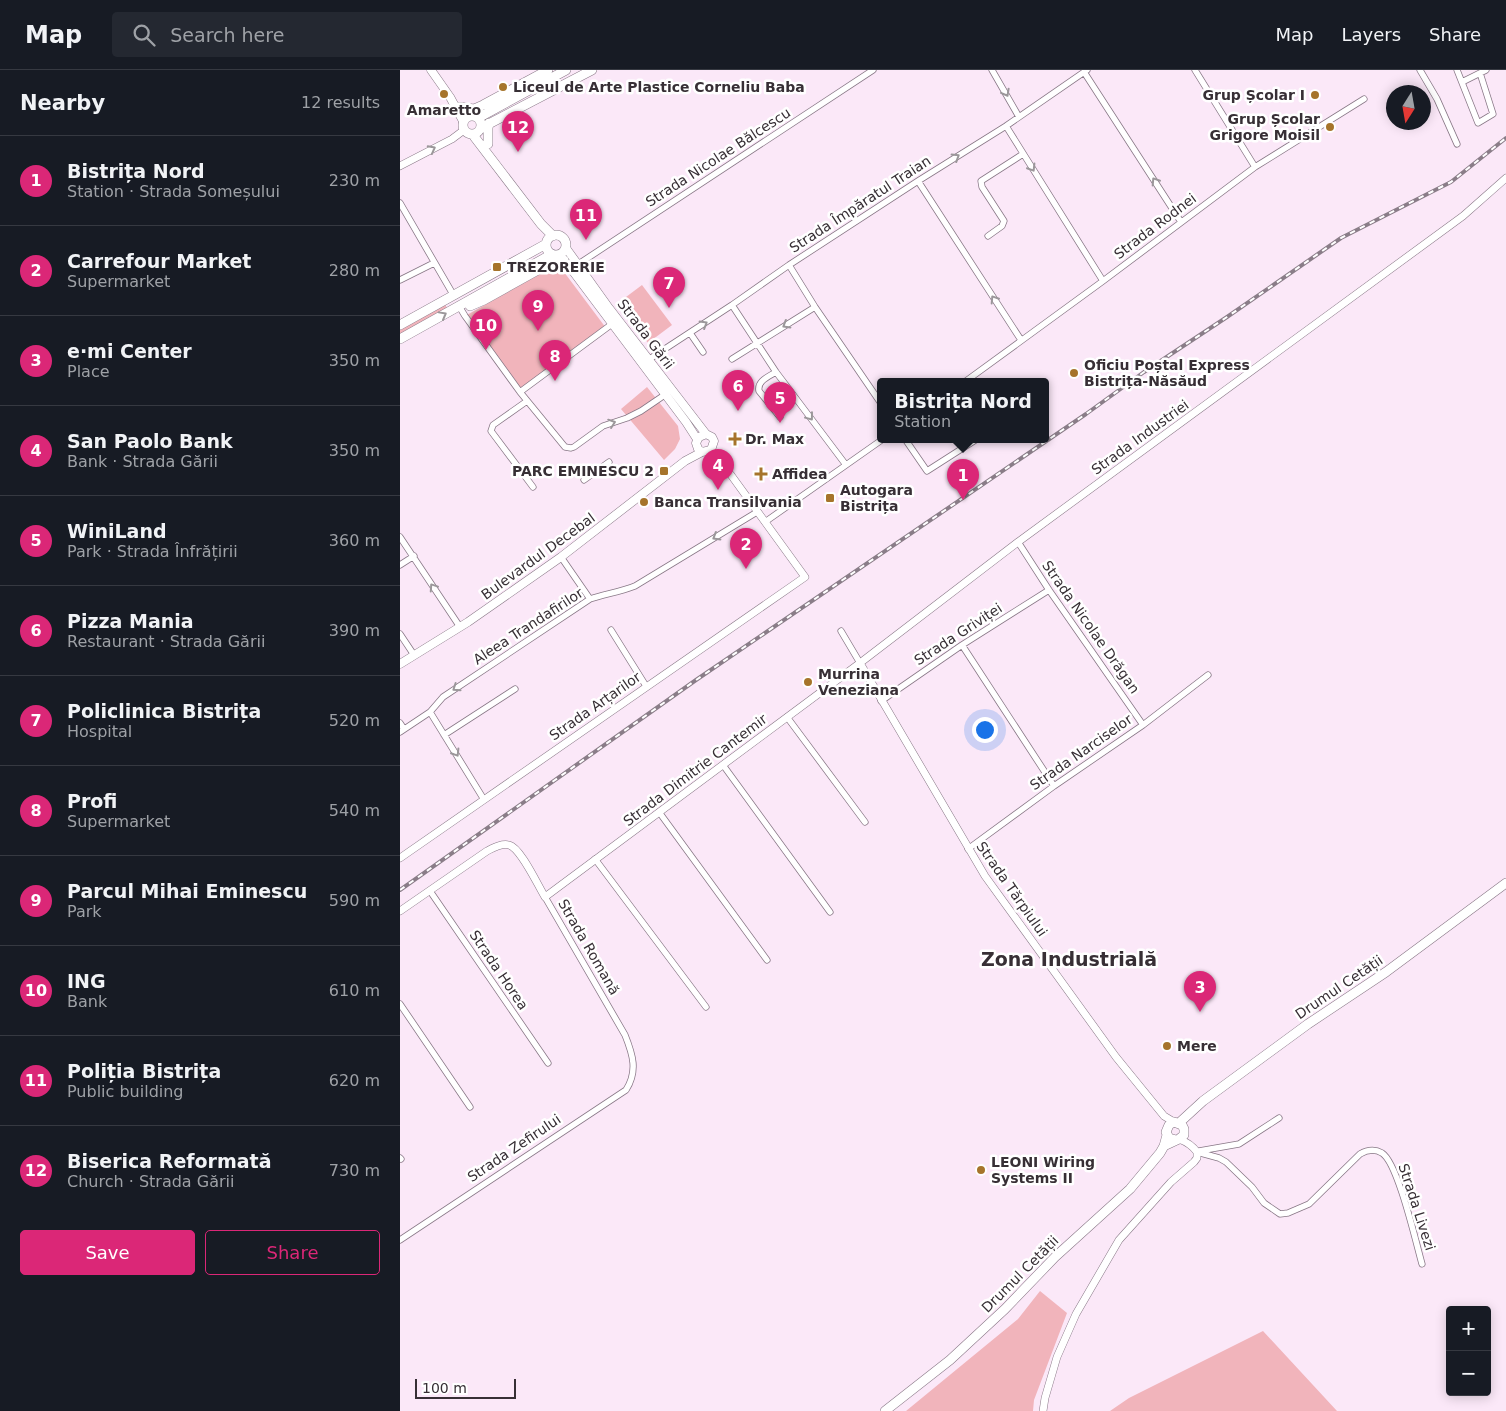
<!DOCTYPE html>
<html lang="en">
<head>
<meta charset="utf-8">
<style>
	:root { --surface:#171b24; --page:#242831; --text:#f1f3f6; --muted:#9ea1a6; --line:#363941; --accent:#db2777 }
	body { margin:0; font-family:"DejaVu Sans",sans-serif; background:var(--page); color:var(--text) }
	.controls { position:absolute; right:15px; bottom:15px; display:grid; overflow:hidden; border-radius:5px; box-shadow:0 2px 12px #0003 }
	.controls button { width:45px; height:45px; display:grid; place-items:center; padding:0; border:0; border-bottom:1px solid var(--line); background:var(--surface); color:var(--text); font:25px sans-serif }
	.compass { position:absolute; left:986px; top:15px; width:45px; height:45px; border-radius:50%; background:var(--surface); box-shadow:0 2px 12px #0003; rotate:191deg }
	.scale { position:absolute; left:15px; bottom:12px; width:101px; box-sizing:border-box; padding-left:5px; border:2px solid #372f35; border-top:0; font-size:14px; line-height:18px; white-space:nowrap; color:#372f35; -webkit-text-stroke:4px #fff; paint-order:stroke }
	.you { position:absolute; left:584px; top:659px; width:18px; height:18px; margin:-12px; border:4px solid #fff; border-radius:50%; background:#1a73e8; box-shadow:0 0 0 8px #1a73e833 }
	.badge { display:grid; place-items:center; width:32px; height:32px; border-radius:50%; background:var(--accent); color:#fff; font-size:16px; font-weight:700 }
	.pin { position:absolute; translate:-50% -41px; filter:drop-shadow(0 1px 2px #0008) }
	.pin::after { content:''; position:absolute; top:26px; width:18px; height:15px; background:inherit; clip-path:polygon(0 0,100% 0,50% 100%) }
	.popup { position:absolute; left:477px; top:308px; width:172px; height:65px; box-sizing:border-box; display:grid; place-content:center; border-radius:5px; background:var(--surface); filter:drop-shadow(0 1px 4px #0005); font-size:16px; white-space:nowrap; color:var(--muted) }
	.popup b { font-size:19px; color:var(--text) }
	.popup::after { content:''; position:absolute; left:50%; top:100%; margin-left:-10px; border:10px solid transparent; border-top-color:var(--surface) }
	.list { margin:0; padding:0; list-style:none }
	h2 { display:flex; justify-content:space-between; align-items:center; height:65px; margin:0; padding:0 20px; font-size:21px }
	h2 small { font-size:16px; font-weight:400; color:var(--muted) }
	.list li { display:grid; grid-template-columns:32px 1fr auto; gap:15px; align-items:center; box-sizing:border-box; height:90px; padding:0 20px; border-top:1px solid var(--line) }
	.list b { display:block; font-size:19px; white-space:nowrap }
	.list p { margin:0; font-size:16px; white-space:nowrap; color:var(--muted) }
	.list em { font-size:16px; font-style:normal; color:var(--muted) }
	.actions { display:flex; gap:10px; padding:15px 20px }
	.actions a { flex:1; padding:11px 0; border:1px solid var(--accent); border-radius:5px; text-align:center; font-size:18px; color:var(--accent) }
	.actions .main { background:var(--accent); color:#fff }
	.icon { flex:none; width:28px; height:28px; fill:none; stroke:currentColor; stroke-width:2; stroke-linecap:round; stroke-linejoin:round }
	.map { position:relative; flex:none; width:1106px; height:1341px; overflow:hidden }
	header { display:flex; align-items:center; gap:30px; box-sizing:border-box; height:70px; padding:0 25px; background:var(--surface); border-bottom:1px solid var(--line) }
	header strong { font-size:24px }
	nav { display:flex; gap:28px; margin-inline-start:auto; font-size:18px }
	.search { width:350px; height:45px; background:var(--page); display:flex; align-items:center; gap:12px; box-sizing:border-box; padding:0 18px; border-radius:5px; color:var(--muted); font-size:19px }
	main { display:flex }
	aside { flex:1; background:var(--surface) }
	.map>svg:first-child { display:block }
	.green { fill:#f1b4bb }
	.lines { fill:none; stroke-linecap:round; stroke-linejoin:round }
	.minor-casing { stroke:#887786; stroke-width:7 }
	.tertiary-casing { stroke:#887786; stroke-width:8 }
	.secondary-casing { stroke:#887786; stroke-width:9 }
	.primary-casing { stroke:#887786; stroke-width:10 }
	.trunk-casing { stroke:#887786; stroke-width:10 }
	.minor { stroke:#fff; stroke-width:5.5 }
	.tertiary { stroke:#fff; stroke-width:7 }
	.secondary { stroke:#fff; stroke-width:8 }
	.primary { stroke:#fff; stroke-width:9 }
	.trunk { stroke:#fff; stroke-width:9 }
	.rail-casing { stroke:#8a7d88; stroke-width:4 }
	.rail { stroke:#fff; stroke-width:2; stroke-dasharray:5.5; stroke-linecap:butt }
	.oneway { stroke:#9b979a }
	.poi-dot { fill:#a6742b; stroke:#fff; stroke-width:2 }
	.labels { text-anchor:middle; stroke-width:5; stroke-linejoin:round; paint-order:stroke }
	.poi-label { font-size:14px; font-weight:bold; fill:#372f35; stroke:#fff; text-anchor:start }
	.street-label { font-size:14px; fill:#372f35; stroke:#fff }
	.district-label { font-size:19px; font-weight:bold; fill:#372f35; stroke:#fff }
</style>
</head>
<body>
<header>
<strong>Map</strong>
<div class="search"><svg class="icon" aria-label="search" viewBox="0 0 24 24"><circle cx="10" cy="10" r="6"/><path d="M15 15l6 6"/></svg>Search here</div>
<nav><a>Map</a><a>Layers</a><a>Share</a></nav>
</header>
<main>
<aside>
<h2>Nearby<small>12 results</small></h2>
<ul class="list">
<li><span class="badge">1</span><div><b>Bistrița Nord</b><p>Station · Strada Someșului</p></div><em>230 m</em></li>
<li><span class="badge">2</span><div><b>Carrefour Market</b><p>Supermarket</p></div><em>280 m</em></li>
<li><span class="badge">3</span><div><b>e·mi Center</b><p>Place</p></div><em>350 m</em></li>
<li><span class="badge">4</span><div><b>San Paolo Bank</b><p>Bank · Strada Gării</p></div><em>350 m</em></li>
<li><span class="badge">5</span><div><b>WiniLand</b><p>Park · Strada Înfrățirii</p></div><em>360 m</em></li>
<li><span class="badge">6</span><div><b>Pizza Mania</b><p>Restaurant · Strada Gării</p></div><em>390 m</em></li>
<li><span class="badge">7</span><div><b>Policlinica Bistrița</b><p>Hospital</p></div><em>520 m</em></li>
<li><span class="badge">8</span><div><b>Profi</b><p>Supermarket</p></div><em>540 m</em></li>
<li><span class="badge">9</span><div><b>Parcul Mihai Eminescu</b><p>Park</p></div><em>590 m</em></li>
<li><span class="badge">10</span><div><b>ING</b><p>Bank</p></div><em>610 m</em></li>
<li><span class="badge">11</span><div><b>Poliția Bistrița</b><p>Public building</p></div><em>620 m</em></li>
<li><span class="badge">12</span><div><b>Biserica Reformată</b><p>Church · Strada Gării</p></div><em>730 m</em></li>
</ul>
<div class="actions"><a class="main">Save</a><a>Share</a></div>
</aside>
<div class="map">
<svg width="1106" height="1341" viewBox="0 0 1106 1341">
	<rect width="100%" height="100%" fill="#fbe8f8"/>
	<path class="green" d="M 158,194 L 206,258 L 120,322 L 65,246 Z
		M 242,215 L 272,255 L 248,273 L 218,233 Z
		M 45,234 L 48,240 L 0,267 L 0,259 Z
		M 247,317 L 278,356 L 280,369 L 275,379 L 264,390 L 221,339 Z
		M 640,1221 L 667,1243 L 634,1330 L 633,1341 L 506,1341 L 618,1249 Z
		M 863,1261 L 937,1341 L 710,1341 L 729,1328 Z"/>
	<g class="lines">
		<g class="minor-casing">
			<path id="minor" d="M 592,0 L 619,47
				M 795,0 L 855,97
				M 1020,0 L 1037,29 L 1057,74
				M 1057,0 L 1078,53 L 1093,44 L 1080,3
				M 684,2 L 781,152
				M 1062,12 L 1086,0
				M 606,56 L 703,211
				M 518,111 L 621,270
				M 0,133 L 54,226
				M 588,166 L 602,156 L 604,151 L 582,117 L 581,111 L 623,84
				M 177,195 L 473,0
				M 389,195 L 415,237 L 480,332
				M 0,210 L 34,193
				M 332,235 L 376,302 L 446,395
				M 59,236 L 65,246 L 120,322 L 165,377 L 171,378 L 174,377 L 203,356 L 227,348 L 241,341 L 266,324
				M 290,263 L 303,282
				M 332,289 L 415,237
				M 248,290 L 332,235 L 389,195 L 518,111 L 606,56 L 687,0
				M 376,302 C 368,307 357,311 359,321 L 380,347
				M 566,311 L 703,211 L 855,97 L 964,29
				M 120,322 L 212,254
				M 127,331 L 93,355 L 91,361 L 133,417
				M 505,369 L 527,401 L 577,369
				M 184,410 L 209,392
				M 365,452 L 483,369
				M 0,467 L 60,557
				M 618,472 L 649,520 L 743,655
				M 161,487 L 190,529
				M 0,495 L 14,486
				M 211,560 L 246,616
				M 441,561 L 460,593
				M 0,564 L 14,585
				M 562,575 L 654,716
				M 481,631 L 562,575 L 649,520
				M 30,642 L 83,728
				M 387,647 L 465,752
				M 0,653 L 4,659
				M 0,662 L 30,642 L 43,627 L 190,529 C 205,524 220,522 235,516 L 357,442
				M 44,665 L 115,619
				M 323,695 L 430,842
				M 259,742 L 367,890
				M 568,779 L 654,716 L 743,655 L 808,605
				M 195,789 L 306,937
				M 30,821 L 148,993
				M 0,934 L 70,1037
				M 799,1081 L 839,1074 L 879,1048
				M 797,1082 L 819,1088 L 826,1092 L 852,1117 L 864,1133 L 880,1144 L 888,1143 L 909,1134 L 960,1084 C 967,1080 975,1079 982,1083 C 998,1093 1016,1173 1022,1194
				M 0,1088 L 1,1089
				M 0,1170 L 226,1020 C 238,1001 233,985 225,965 L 145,827"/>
		</g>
		<g class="tertiary-casing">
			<path id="tertiary" d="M 0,96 L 52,69 L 64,60
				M 460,593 L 585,806 L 716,987 L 764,1046 L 774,1052
				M 0,788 L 405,507 L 331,405 L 308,382
				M 0,841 L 87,781 C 93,778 102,773 109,775 C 121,778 138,816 145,827 L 460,593 L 618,472 L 1063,146 L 1106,108
				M 643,1341 L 645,1328 L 657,1287 L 676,1244 L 712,1182 L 719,1170 L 771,1112 L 794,1092 L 797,1088 L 797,1082 C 792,1075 787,1072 779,1069"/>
		</g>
		<g class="secondary-casing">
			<path id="secondary" d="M 31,0 L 50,27 L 63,51
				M 58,37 L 69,46
				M 166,178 L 209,238 L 306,364
				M 158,185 L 169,196 L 286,352 L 297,369
				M 0,594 L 68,552 L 161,487 L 285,391 L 302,382 L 311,380 L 314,371 L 312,367 L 306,364 L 299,367 L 296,373 L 298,379 L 302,382"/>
		</g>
		<g class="primary-casing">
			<path id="primary" d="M 59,37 L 74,39 L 83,35 L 148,0
				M63 55a9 9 0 1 1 18 0a9 9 0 1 1-18 0Z
				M 78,48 L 166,0
				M 81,58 L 192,0
				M 73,65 L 141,154 L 153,166
				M 88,74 L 88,58 L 89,53
				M146 175a10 10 0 1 1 20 0a10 10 0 1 1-20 0Z
				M 70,236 L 84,230 L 154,191 L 164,190
				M 0,255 L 146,174
				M 0,269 L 152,184"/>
		</g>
		<g class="trunk-casing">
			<path id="trunk" d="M 779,1053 L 803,1031 L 908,954 L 986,902 L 1106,813
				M 764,1076 L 779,1069 L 784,1065 L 784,1059 L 782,1055 L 774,1052 L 769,1055 L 766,1062 L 769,1068 L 776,1070
				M 485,1341 L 550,1290 L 605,1239 L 655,1187 L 730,1119 L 760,1083 L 764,1076 L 767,1065"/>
		</g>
		<use href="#minor" class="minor"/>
		<use href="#tertiary" class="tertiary"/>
		<use href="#secondary" class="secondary"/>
		<use href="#primary" class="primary"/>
		<use href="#trunk" class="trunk"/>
		<g class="rail-casing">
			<path id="rail" d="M 0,820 L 296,610 L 686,344 L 744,302 L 827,247 L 941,168 L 1051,112 L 1106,68"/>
		</g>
		<use href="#rail" class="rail"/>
	</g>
	<defs><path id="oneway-chevron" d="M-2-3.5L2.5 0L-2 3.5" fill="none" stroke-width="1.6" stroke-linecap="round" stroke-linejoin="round" transform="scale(1.25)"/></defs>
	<g class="oneway">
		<use href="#oneway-chevron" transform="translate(606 23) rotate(61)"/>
		<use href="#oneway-chevron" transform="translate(32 79) rotate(-28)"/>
		<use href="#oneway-chevron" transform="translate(556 87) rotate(-32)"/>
		<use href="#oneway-chevron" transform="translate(632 98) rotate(58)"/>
		<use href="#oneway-chevron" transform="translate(755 111) rotate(-123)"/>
		<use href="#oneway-chevron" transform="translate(594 229) rotate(-123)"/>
		<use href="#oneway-chevron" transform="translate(43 245) rotate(-29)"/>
		<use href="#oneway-chevron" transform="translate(304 254) rotate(-31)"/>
		<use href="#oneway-chevron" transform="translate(386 255) rotate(149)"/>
		<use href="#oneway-chevron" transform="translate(410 347) rotate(53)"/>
		<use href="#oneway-chevron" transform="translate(212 353) rotate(-19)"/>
		<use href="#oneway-chevron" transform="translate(316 467) rotate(149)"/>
		<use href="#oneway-chevron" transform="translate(33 517) rotate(-124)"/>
		<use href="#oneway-chevron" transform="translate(56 618) rotate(146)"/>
		<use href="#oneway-chevron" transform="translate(56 683) rotate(58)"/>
	</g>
	<g class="poi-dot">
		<circle cx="103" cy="17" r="5"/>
		<circle cx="44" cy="24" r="5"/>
		<circle cx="915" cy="25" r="5"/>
		<circle cx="930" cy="57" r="5"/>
		<rect x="92" y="192" width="10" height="10" rx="2.5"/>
		<circle cx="674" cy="303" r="5"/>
		<path d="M332.5 361.5h5v5h5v5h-5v5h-5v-5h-5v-5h5z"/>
		<rect x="259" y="396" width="10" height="10" rx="2.5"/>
		<path d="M358.5 396.5h5v5h5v5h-5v5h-5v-5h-5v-5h5z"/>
		<rect x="425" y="423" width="10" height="10" rx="2.5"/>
		<circle cx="244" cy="432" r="5"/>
		<circle cx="408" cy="612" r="5"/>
		<circle cx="767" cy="976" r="5"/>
		<circle cx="581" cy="1100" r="5"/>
	</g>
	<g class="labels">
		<g class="poi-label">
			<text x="113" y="22">Liceul de Arte Plastice Corneliu Baba</text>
			<text x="905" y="30" text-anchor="end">Grup Școlar I</text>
			<text x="44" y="45" text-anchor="middle">Amaretto</text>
			<text x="920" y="54" text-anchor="end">Grup Școlar<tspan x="920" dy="16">Grigore Moisil</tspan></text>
			<text x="107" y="202">TREZORERIE</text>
			<text x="684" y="300">Oficiu Poștal Express<tspan x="684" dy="16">Bistrița-Năsăud</tspan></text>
			<text x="345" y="374">Dr. Max</text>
			<text x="254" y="406" text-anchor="end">PARC EMINESCU 2</text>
			<text x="372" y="409">Affidea</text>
			<text x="440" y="425">Autogara<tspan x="440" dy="16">Bistrița</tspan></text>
			<text x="254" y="437">Banca Transilvania</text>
			<text x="418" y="609">Murrina<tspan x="418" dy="16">Veneziana</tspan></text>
			<text x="777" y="981">Mere</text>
			<text x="591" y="1097">LEONI Wiring<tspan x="591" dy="16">Systems II</tspan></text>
		</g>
		<g class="street-label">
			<text transform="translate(318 87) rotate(-33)" y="5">Strada Nicolae Bălcescu</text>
			<text transform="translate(460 134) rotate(-33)" y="5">Strada Împăratul Traian</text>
			<text transform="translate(755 156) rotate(-37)" y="5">Strada Rodnei</text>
			<text transform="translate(246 264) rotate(53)" y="5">Strada Gării</text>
			<text transform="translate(740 367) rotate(-36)" y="5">Strada Industriei</text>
			<text transform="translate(138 486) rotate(-36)" y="5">Bulevardul Decebal</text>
			<text transform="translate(128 556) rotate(-33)" y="5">Aleea Trandafirilor</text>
			<text transform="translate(691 557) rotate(55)" y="5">Strada Nicolae Drăgan</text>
			<text transform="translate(558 564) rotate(-33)" y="5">Strada Griviței</text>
			<text transform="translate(195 636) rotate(-35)" y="5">Strada Arțarilor</text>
			<text transform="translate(681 682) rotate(-35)" y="5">Strada Narciselor</text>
			<text transform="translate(295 700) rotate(-37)" y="5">Strada Dimitrie Cantemir</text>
			<text transform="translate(612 819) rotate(55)" y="5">Strada Tărpiului</text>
			<text transform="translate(189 877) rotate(60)" y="5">Strada Romană</text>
			<text transform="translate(99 900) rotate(56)" y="5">Strada Horea</text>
			<text transform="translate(939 917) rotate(-34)" y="5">Drumul Cetății</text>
			<text transform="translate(114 1078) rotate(-34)" y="5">Strada Zefirului</text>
			<text transform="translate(1017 1137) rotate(72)" y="5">Strada Livezi</text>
			<text transform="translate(620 1204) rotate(-45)" y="5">Drumul Cetății</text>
		</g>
		<g class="district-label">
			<text x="669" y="896">Zona Industrială</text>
		</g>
	</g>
</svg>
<div class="controls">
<button>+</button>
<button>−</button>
</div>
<svg class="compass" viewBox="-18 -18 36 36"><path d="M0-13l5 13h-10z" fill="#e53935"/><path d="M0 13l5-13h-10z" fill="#9ea1a6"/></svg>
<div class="scale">100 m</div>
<div class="you"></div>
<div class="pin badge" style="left:563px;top:430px">1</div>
<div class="popup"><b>Bistrița Nord</b>Station</div>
<div class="pin badge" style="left:346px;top:499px">2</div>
<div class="pin badge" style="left:800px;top:942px">3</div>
<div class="pin badge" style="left:318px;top:420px">4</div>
<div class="pin badge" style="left:380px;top:353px">5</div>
<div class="pin badge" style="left:338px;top:341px">6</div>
<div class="pin badge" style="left:269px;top:238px">7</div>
<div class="pin badge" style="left:155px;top:311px">8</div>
<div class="pin badge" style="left:138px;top:261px">9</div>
<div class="pin badge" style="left:86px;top:280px">10</div>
<div class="pin badge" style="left:186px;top:170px">11</div>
<div class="pin badge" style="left:118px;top:82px">12</div>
</div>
</main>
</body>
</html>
